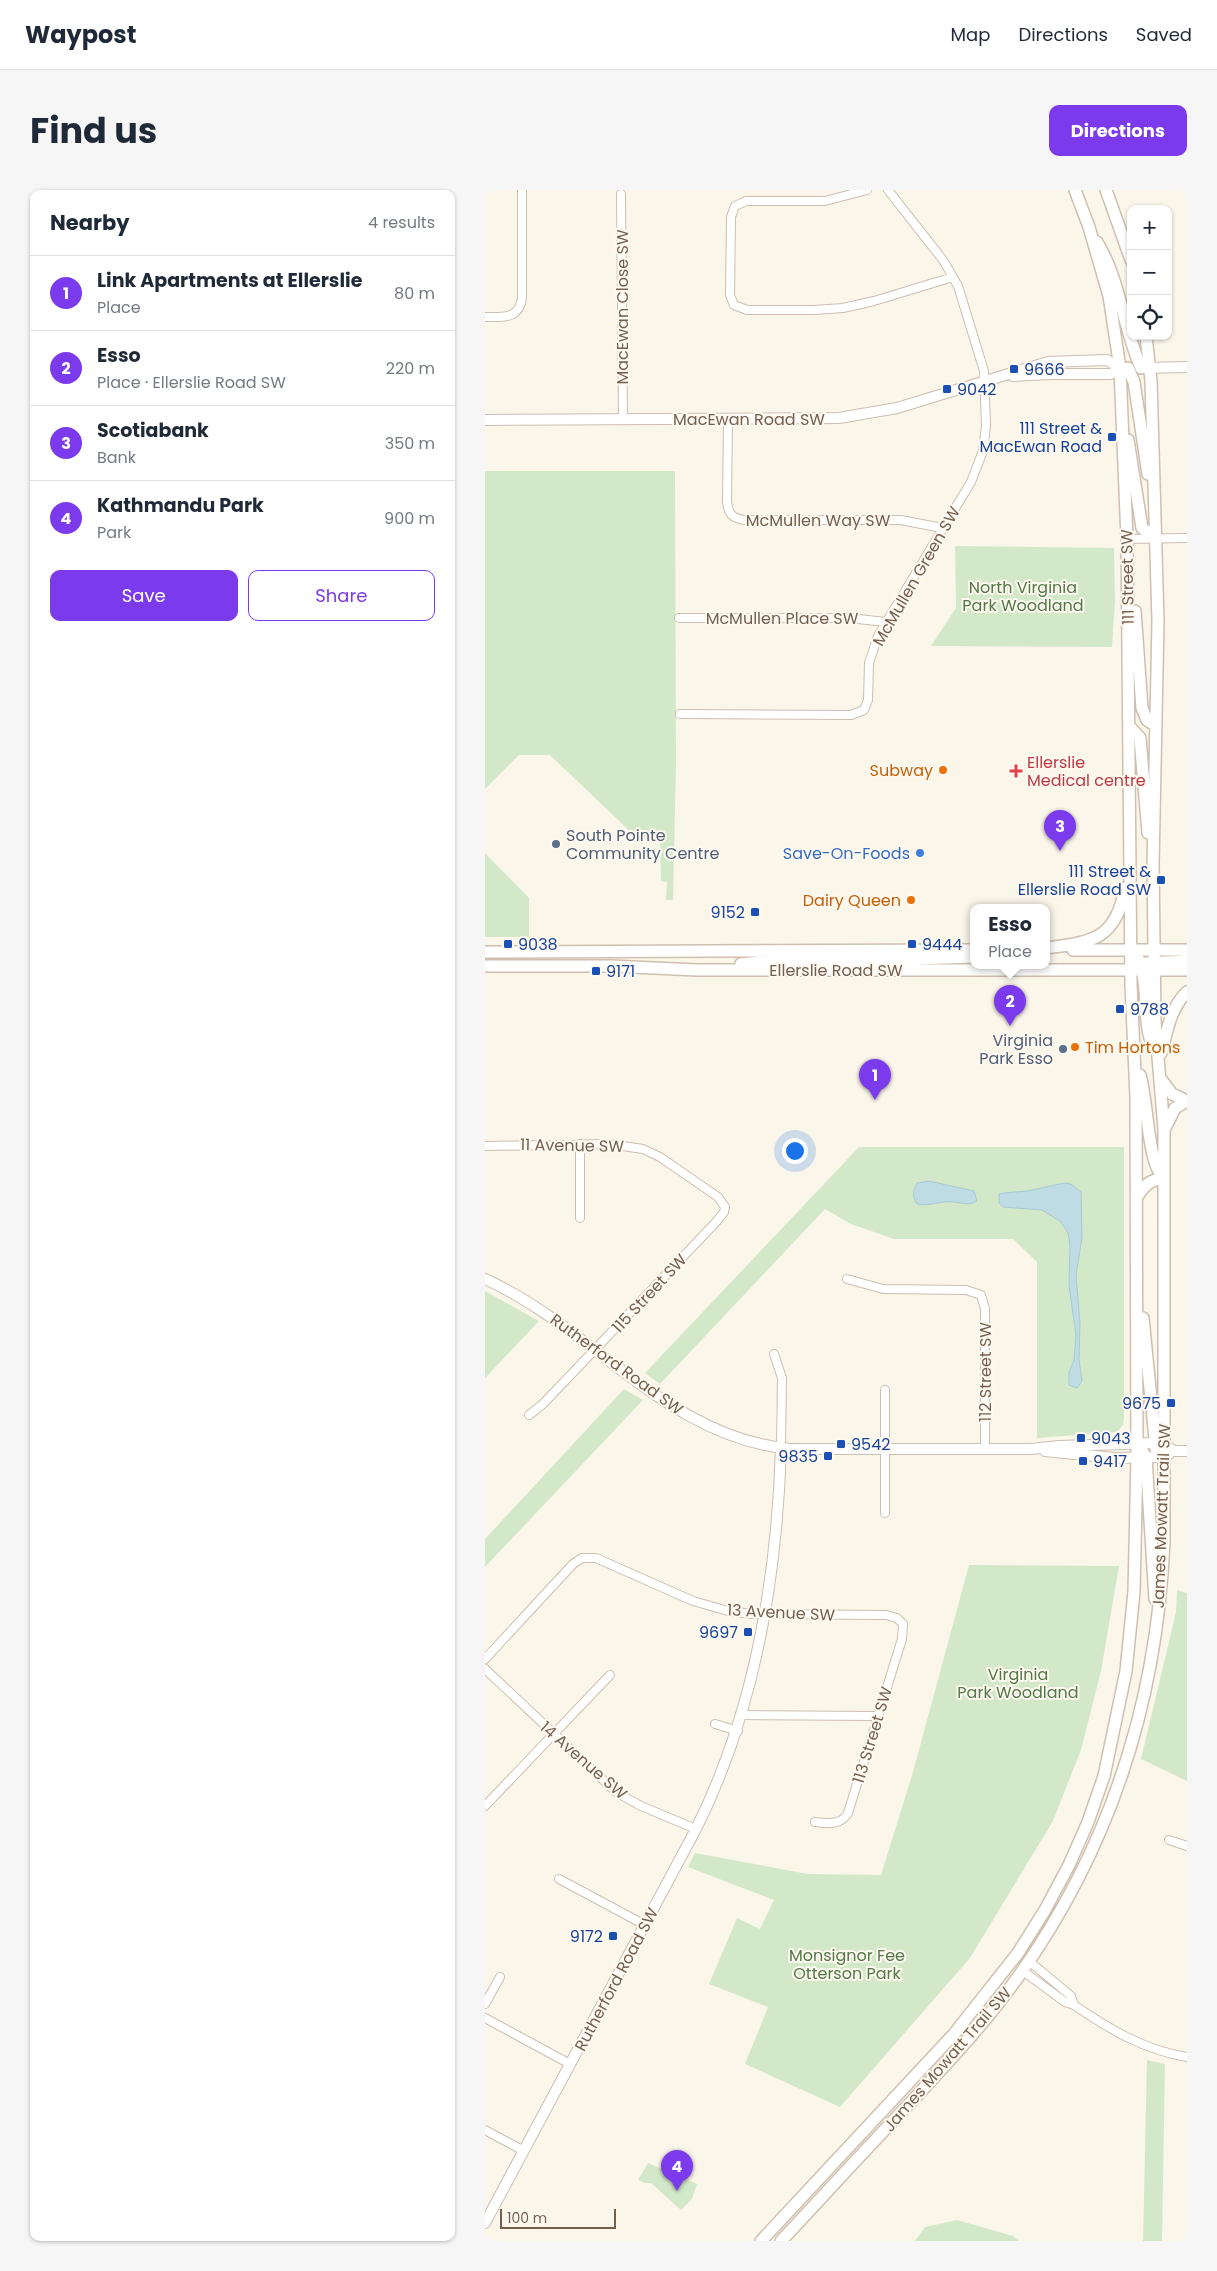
<!DOCTYPE html>
<html lang="en">
<head>
<meta charset="utf-8">
<style>
	:root { --surface:#fff; --page:#f6f6f7; --text:#1f2937; --muted:#747a83; --line:#e0e1e3; --accent:#7c3aed }
	body { margin:0; font-family:Poppins,sans-serif; background:var(--page); color:var(--text) }
	.controls { position:absolute; right:15px; top:15px; display:grid; overflow:hidden; border-radius:10px; box-shadow:0 1px 4px #0004 }
	.controls button { width:45px; height:45px; display:grid; place-items:center; padding:0; border:0; border-bottom:1px solid var(--line); background:var(--surface); color:var(--text); font:25px sans-serif }
	.scale { position:absolute; left:15px; bottom:12px; width:116px; box-sizing:border-box; padding-left:5px; border:2px solid #745f4f; border-top:0; font-size:14px; line-height:18px; white-space:nowrap; color:#745f4f; -webkit-text-stroke:4px #fef9f0; paint-order:stroke }
	.you { position:absolute; left:309px; top:960px; width:18px; height:18px; margin:-12px; border:4px solid #fff; border-radius:50%; background:#1a73e8; box-shadow:0 0 0 8px #1a73e833 }
	.badge { display:grid; place-items:center; width:32px; height:32px; border-radius:50%; background:var(--accent); color:#fff; font-size:16px; font-weight:700 }
	.pin { position:absolute; translate:-50% -41px; filter:drop-shadow(0 1px 2px #0008) }
	.pin::after { content:''; position:absolute; top:26px; width:18px; height:15px; background:inherit; clip-path:polygon(0 0,100% 0,50% 100%) }
	.popup { position:absolute; left:485px; top:714px; width:80px; height:65px; box-sizing:border-box; display:grid; place-content:center; border-radius:10px; background:var(--surface); filter:drop-shadow(0 1px 4px #0005); font-size:16px; white-space:nowrap; color:var(--muted) }
	.popup b { font-size:19px; color:var(--text) }
	.popup::after { content:''; position:absolute; left:50%; top:100%; margin-left:-10px; border:10px solid transparent; border-top-color:var(--surface) }
	.list { margin:0; padding:0; list-style:none }
	h2 { display:flex; justify-content:space-between; align-items:center; height:65px; margin:0; padding:0 20px; font-size:21px }
	h2 small { font-size:16px; font-weight:400; color:var(--muted) }
	.list li { display:grid; grid-template-columns:32px 1fr auto; gap:15px; align-items:center; box-sizing:border-box; height:75px; padding:0 20px; border-top:1px solid var(--line) }
	.list b { display:block; font-size:19px; white-space:nowrap }
	.list p { margin:0; font-size:16px; white-space:nowrap; color:var(--muted) }
	.list em { font-size:16px; font-style:normal; color:var(--muted) }
	.actions { display:flex; gap:10px; padding:15px 20px }
	.actions a { flex:1; padding:11px 0; border:1px solid var(--accent); border-radius:10px; text-align:center; font-size:18px; color:var(--accent) }
	.actions .main { background:var(--accent); color:#fff }
	.icon { flex:none; width:28px; height:28px; fill:none; stroke:currentColor; stroke-width:2; stroke-linecap:round; stroke-linejoin:round }
	.map { position:relative; flex:none; width:702px; height:2051px; overflow:hidden; border-radius:10px }
	header { display:flex; align-items:center; gap:30px; box-sizing:border-box; height:70px; padding:0 25px; background:var(--surface); border-bottom:1px solid var(--line) }
	header strong { font-size:24px }
	nav { display:flex; gap:28px; margin-inline-start:auto; font-size:18px }
	.intro { display:flex; align-items:center; justify-content:space-between; box-sizing:border-box; height:120px; padding:0 30px }
	h1 { margin:0; font-size:35px }
	.button { padding:12px 22px; border-radius:10px; background:var(--accent); color:#fff; font-size:18px; font-weight:700 }
	main { display:flex; gap:30px; padding:0 30px }
	aside { flex:1; background:var(--surface); border-radius:10px; box-shadow:0 1px 4px #0004 }
	.map>svg:first-child { display:block }
	.green { fill:#d3e8c9 }
	.water { fill:#bfdce4; stroke:#a7cad4 }
	.lines { fill:none; stroke-linecap:round; stroke-linejoin:round }
	.minor-casing { stroke:#cdbeb0; stroke-width:10 }
	.tertiary-casing { stroke:#cdbeb0; stroke-width:12 }
	.secondary-casing { stroke:#cfbfae; stroke-width:14 }
	.minor { stroke:#fff; stroke-width:8 }
	.tertiary { stroke:#fff; stroke-width:10 }
	.secondary { stroke:#fff; stroke-width:11 }
	.transit-dot { fill:#1a4fb4; stroke:#fef9f0; stroke-width:2 }
	.food-dot { fill:#e8710a; stroke:#fef9f0; stroke-width:2 }
	.health-dot { fill:#e0444e; stroke:#fef9f0; stroke-width:2 }
	.service-dot { fill:#5c6f8a; stroke:#fef9f0; stroke-width:2 }
	.shop-dot { fill:#3f7fe0; stroke:#fef9f0; stroke-width:2 }
	.labels { text-anchor:middle; stroke-width:4; stroke-linejoin:round; paint-order:stroke }
	.street-label { font-size:16px; fill:#745f4f; stroke:#fef9f0 }
	.transit-label { font-size:16px; fill:#164399; stroke:#fef9f0; text-anchor:start }
	.park-label { font-size:16px; fill:#537848; stroke:#fef9f0 }
	.health-label { font-size:16px; fill:#be3a42; stroke:#fef9f0; text-anchor:start }
	.food-label { font-size:16px; fill:#c56008; stroke:#fef9f0; text-anchor:end }
	.service-label { font-size:16px; fill:#4e5e75; stroke:#fef9f0; text-anchor:start }
	.shop-label { font-size:16px; fill:#366cbe; stroke:#fef9f0; text-anchor:end }
</style>
</head>
<body>
<header>
<strong>Waypost</strong>
<nav><a>Map</a><a>Directions</a><a>Saved</a></nav>
</header>
<div class="intro"><h1>Find us</h1><a class="button">Directions</a></div>
<main>
<aside>
<h2>Nearby<small>4 results</small></h2>
<ul class="list">
<li><span class="badge">1</span><div><b>Link Apartments at Ellerslie</b><p>Place</p></div><em>80 m</em></li>
<li><span class="badge">2</span><div><b>Esso</b><p>Place · Ellerslie Road SW</p></div><em>220 m</em></li>
<li><span class="badge">3</span><div><b>Scotiabank</b><p>Bank</p></div><em>350 m</em></li>
<li><span class="badge">4</span><div><b>Kathmandu Park</b><p>Park</p></div><em>900 m</em></li>
</ul>
<div class="actions"><a class="main">Save</a><a>Share</a></div>
</aside>
<div class="map">
<svg width="702" height="2051" viewBox="0 0 702 2051">
	<rect width="100%" height="100%" fill="#fbf6ea"/>
	<path class="green" d="M 0,281 L 190,281 L 191,573 L 188,710 L 181,710 L 182,692 L 176,691 L 175,649 L 153,649 L 65,565 L 34,565 L 0,599 Z
		M 470,356 L 629,358 L 630,411 L 627,457 L 446,456 L 471,418 Z
		M 0,663 L 44,708 L 44,747 L 0,747 Z
		M 374,957 L 639,957 L 639,1227 L 638,1235 L 632,1242 L 552,1248 L 552,1072 L 528,1049 L 409,1049 L 366,1034 L 340,1019 L 175,1194 L 160,1183 Z
		M 0,1101 L 54,1131 L 0,1188 Z
		M 139,1199 L 158,1210 L 0,1377 L 0,1349 Z
		M 484,1375 L 634,1376 L 616,1481 L 596,1560 L 568,1631 L 485,1768 L 355,1917 L 260,1874 L 283,1817 L 224,1794 L 252,1728 L 275,1739 L 289,1710 L 203,1677 L 210,1663 L 323,1684 L 396,1685 L 428,1582 Z
		M 692,1400 L 702,1403 L 702,1591 L 656,1569 L 691,1422 Z
		M 662,1870 L 680,1874 L 677,2051 L 658,2051 Z
		M 163,1973 L 212,1994 L 207,2009 L 196,2020 L 166,1993 L 160,1993 L 153,1990 Z
		M 472,2030 L 528,2046 L 534,2051 L 430,2051 L 440,2037 Z"/>
	<path class="water" d="M 444,991 L 489,1001 L 492,1011 C 485,1016 477,1013 469,1012 C 457,1010 444,1017 432,1014 C 427,1007 428,1000 432,993 Z
		M 579,993 L 586,994 L 596,1002 L 597,1048 L 591,1085 L 595,1133 L 594,1170 L 597,1191 L 592,1198 L 584,1195 L 584,1182 L 589,1170 L 591,1145 L 584,1096 L 585,1057 L 583,1043 L 576,1032 L 557,1020 L 518,1017 L 514,1013 L 514,1004 L 518,1003 L 543,1001 Z"/>
	<g class="lines">
		<g class="minor-casing">
			<path id="minor" d="M 382,0 L 340,11 L 261,11 L 250,16 L 246,27 L 245,105 L 249,115 L 262,120 L 329,120 L 358,118 L 389,111 L 468,87
				M 136,4 L 138,229
				M 0,127 C 17,127 34,130 37,108 L 37,0
				M 243,230 L 242,311 C 243,323 246,328 259,330 L 416,330 L 457,338
				M 642,349 L 702,348
				M 194,428 L 364,428 L 401,432
				M 195,524 L 366,525 L 379,520 L 383,510 L 384,473 L 393,446 L 486,292 L 498,261 L 501,236 L 499,181 L 473,96 L 458,70 L 403,0
				M 95,954 L 95,1028
				M 0,956 L 124,954 L 158,959 L 175,967 L 233,1007 L 240,1017 L 239,1022 L 232,1031 L 58,1214 L 44,1225
				M 362,1089 L 398,1099 L 481,1100 L 496,1105 L 500,1119 L 500,1259
				M 289,1164 L 297,1188 L 296,1258
				M 400,1323 L 400,1200
				M 0,1469 L 88,1374 L 97,1368 L 111,1368 L 208,1411 L 243,1421 L 268,1424 L 401,1425 L 412,1428 L 418,1434 L 417,1449 L 363,1623 C 355,1636 343,1633 330,1632
				M 0,1479 L 131,1602 L 156,1616 L 211,1639
				M 257,1525 L 392,1526
				M 230,1534 L 253,1541
				M 0,1616 L 125,1485
				M 684,1650 L 702,1656
				M 74,1689 L 160,1735
				M 544,1771 L 586,1806 L 589,1815
				M 538,1781 L 580,1812 L 589,1815 C 624,1839 659,1860 702,1867
				M 0,1814 L 15,1787
				M 0,1828 L 85,1874
				M 0,1940 L 39,1961"/>
		</g>
		<g class="tertiary-casing">
			<path id="tertiary" d="M 658,178 L 702,177
				M 528,186 L 565,184 L 625,184 L 639,178
				M 0,230 L 354,228 L 412,218 L 563,172 L 622,170 L 635,178
				M 0,1089 C 107,1137 182,1248 306,1259 L 546,1259 L 574,1256 L 670,1253 L 679,1254 L 689,1261
				M 560,1261 L 630,1268 L 679,1267 L 684,1264
				M 689,1261 L 702,1261
				M 0,2033 L 211,1639 C 270,1521 292,1389 296,1258"/>
		</g>
		<g class="secondary-casing">
			<path id="secondary" d="M 621,0 L 646,70
				M 612,52 C 635,90 638,137 656,178
				M 643,178 L 649,192 L 663,284
				M 643,250 L 657,338 L 671,348
				M 650,421 L 657,518 L 662,530 L 670,535
				M 644,536 L 655,548 L 663,643
				M 561,758 C 607,752 631,750 640,698
				M 588,760 L 702,760
				M 646,760 C 666,775 657,825 665,848
				M 0,762 L 489,760
				M 661,773 L 702,771
				M 256,774 L 275,772 L 351,770 L 363,768 L 373,761
				M 0,776 L 126,776 L 212,780 L 702,780
				M 362,780 L 373,771 L 489,767
				M 676,863 C 682,842 685,818 702,802
				M 655,885 C 663,911 662,973 679,988
				M 675,888 L 687,904 L 702,911
				M 680,938 L 690,918 L 702,911
				M 652,1007 C 659,995 665,990 679,988
				M 658,1128 L 671,1259 L 679,1267
				M 652,1253 L 661,1267 L 670,1409
				M 276,2051 L 469,1844 L 533,1763 L 560,1720 L 584,1675 L 603,1632 L 619,1586 L 641,1481 L 649,1402 L 652,1268 L 651,907 L 646,795 L 642,349 L 635,178 L 624,106 L 604,37 L 590,0
				M 296,2051 C 339,2005 382,1958 426,1912 C 463,1872 501,1832 533,1787 C 626,1657 672,1511 679,1352 L 679,940 L 670,831 L 668,675 L 673,431 L 666,191 L 661,146"/>
		</g>
		<use href="#minor" class="minor"/>
		<use href="#tertiary" class="tertiary"/>
		<use href="#secondary" class="secondary"/>
	</g>
	<g class="transit-dot">
		<rect x="524" y="174" width="10" height="10" rx="2.5"/>
		<rect x="457" y="194" width="10" height="10" rx="2.5"/>
		<rect x="622" y="242" width="10" height="10" rx="2.5"/>
		<rect x="671" y="685" width="10" height="10" rx="2.5"/>
		<rect x="265" y="717" width="10" height="10" rx="2.5"/>
		<rect x="18" y="749" width="10" height="10" rx="2.5"/>
		<rect x="422" y="749" width="10" height="10" rx="2.5"/>
		<rect x="106" y="776" width="10" height="10" rx="2.5"/>
		<rect x="630" y="814" width="10" height="10" rx="2.5"/>
		<rect x="681" y="1208" width="10" height="10" rx="2.5"/>
		<rect x="591" y="1243" width="10" height="10" rx="2.5"/>
		<rect x="351" y="1249" width="10" height="10" rx="2.5"/>
		<rect x="338" y="1261" width="10" height="10" rx="2.5"/>
		<rect x="593" y="1266" width="10" height="10" rx="2.5"/>
		<rect x="258" y="1437" width="10" height="10" rx="2.5"/>
		<rect x="123" y="1741" width="10" height="10" rx="2.5"/>
	</g>
	<g class="food-dot">
		<circle cx="458" cy="580" r="5"/>
		<circle cx="426" cy="710" r="5"/>
		<circle cx="590" cy="857" r="5"/>
	</g>
	<path class="health-dot" d="M528.5 573.5h5v5h5v5h-5v5h-5v-5h-5v-5h5z"/>
	<g class="service-dot">
		<circle cx="71" cy="654" r="5"/>
		<circle cx="578" cy="859" r="5"/>
	</g>
	<circle class="shop-dot" cx="435" cy="663" r="5"/>
	<g class="labels">
		<g class="street-label">
			<text transform="translate(137 117) rotate(-90)" y="6">MacEwan Close SW</text>
			<text x="264" y="235">MacEwan Road SW</text>
			<text x="333" y="336">McMullen Way SW</text>
			<text transform="translate(431 386) rotate(-60)" y="6">McMullen Green SW</text>
			<text transform="translate(642 387) rotate(-91)" y="6">111 Street SW</text>
			<text x="297" y="434">McMullen Place SW</text>
			<text x="351" y="786">Ellerslie Road SW</text>
			<text transform="translate(87 955) rotate(1)" y="6">11 Avenue SW</text>
			<text transform="translate(164 1103) rotate(-47)" y="6">115 Street SW</text>
			<text transform="translate(132 1174) rotate(36)" y="6">Rutherford Road SW</text>
			<text transform="translate(500 1182) rotate(-90)" y="6">112 Street SW</text>
			<text transform="translate(676 1326) rotate(-88)" y="6">James Mowatt Trail SW</text>
			<text transform="translate(296 1422) rotate(3)" y="6">13 Avenue SW</text>
			<text transform="translate(387 1545) rotate(-73)" y="6">113 Street SW</text>
			<text transform="translate(99 1570) rotate(41)" y="6">14 Avenue SW</text>
			<text transform="translate(131 1789) rotate(-62)" y="6">Rutherford Road SW</text>
			<text transform="translate(462 1869) rotate(-49)" y="6">James Mowatt Trail SW</text>
		</g>
		<g class="transit-label">
			<text x="539" y="185">9666</text>
			<text x="472" y="205">9042</text>
			<text x="617" y="244" text-anchor="end">111 Street &amp;<tspan x="617" dy="18">MacEwan Road</tspan></text>
			<text x="666" y="687" text-anchor="end">111 Street &amp;<tspan x="666" dy="18">Ellerslie Road SW</tspan></text>
			<text x="260" y="728" text-anchor="end">9152</text>
			<text x="33" y="760">9038</text>
			<text x="437" y="760">9444</text>
			<text x="121" y="787">9171</text>
			<text x="645" y="825">9788</text>
			<text x="676" y="1219" text-anchor="end">9675</text>
			<text x="606" y="1254">9043</text>
			<text x="366" y="1260">9542</text>
			<text x="333" y="1272" text-anchor="end">9835</text>
			<text x="608" y="1277">9417</text>
			<text x="253" y="1448" text-anchor="end">9697</text>
			<text x="118" y="1752" text-anchor="end">9172</text>
		</g>
		<g class="park-label">
			<text x="538" y="403">North Virginia<tspan x="538" dy="18">Park Woodland</tspan></text>
			<text x="533" y="1490">Virginia<tspan x="533" dy="18">Park Woodland</tspan></text>
			<text x="362" y="1771">Monsignor Fee<tspan x="362" dy="18">Otterson Park</tspan></text>
		</g>
		<g class="health-label">
			<text x="542" y="578">Ellerslie<tspan x="542" dy="18">Medical centre</tspan></text>
		</g>
		<g class="food-label">
			<text x="448" y="586">Subway</text>
			<text x="416" y="716">Dairy Queen</text>
			<text x="600" y="863" text-anchor="start">Tim Hortons</text>
		</g>
		<g class="service-label">
			<text x="81" y="651">South Pointe<tspan x="81" dy="18">Community Centre</tspan></text>
			<text x="568" y="856" text-anchor="end">Virginia<tspan x="568" dy="18">Park Esso</tspan></text>
		</g>
		<g class="shop-label">
			<text x="425" y="669">Save-On-Foods</text>
		</g>
	</g>
</svg>
<div class="controls">
<button>+</button>
<button>−</button>
<button><svg class="icon" aria-label="locate" viewBox="0 0 24 24"><circle cx="12" cy="12" r="6"/><path d="M12 2v4M12 18v4M2 12h4M18 12h4"/></svg></button>
</div>
<div class="scale">100 m</div>
<div class="you"></div>
<div class="pin badge" style="left:390px;top:910px">1</div>
<div class="pin badge" style="left:525px;top:836px">2</div>
<div class="popup"><b>Esso</b>Place</div>
<div class="pin badge" style="left:575px;top:661px">3</div>
<div class="pin badge" style="left:192px;top:2001px">4</div>
</div>
</main>
</body>
</html>
